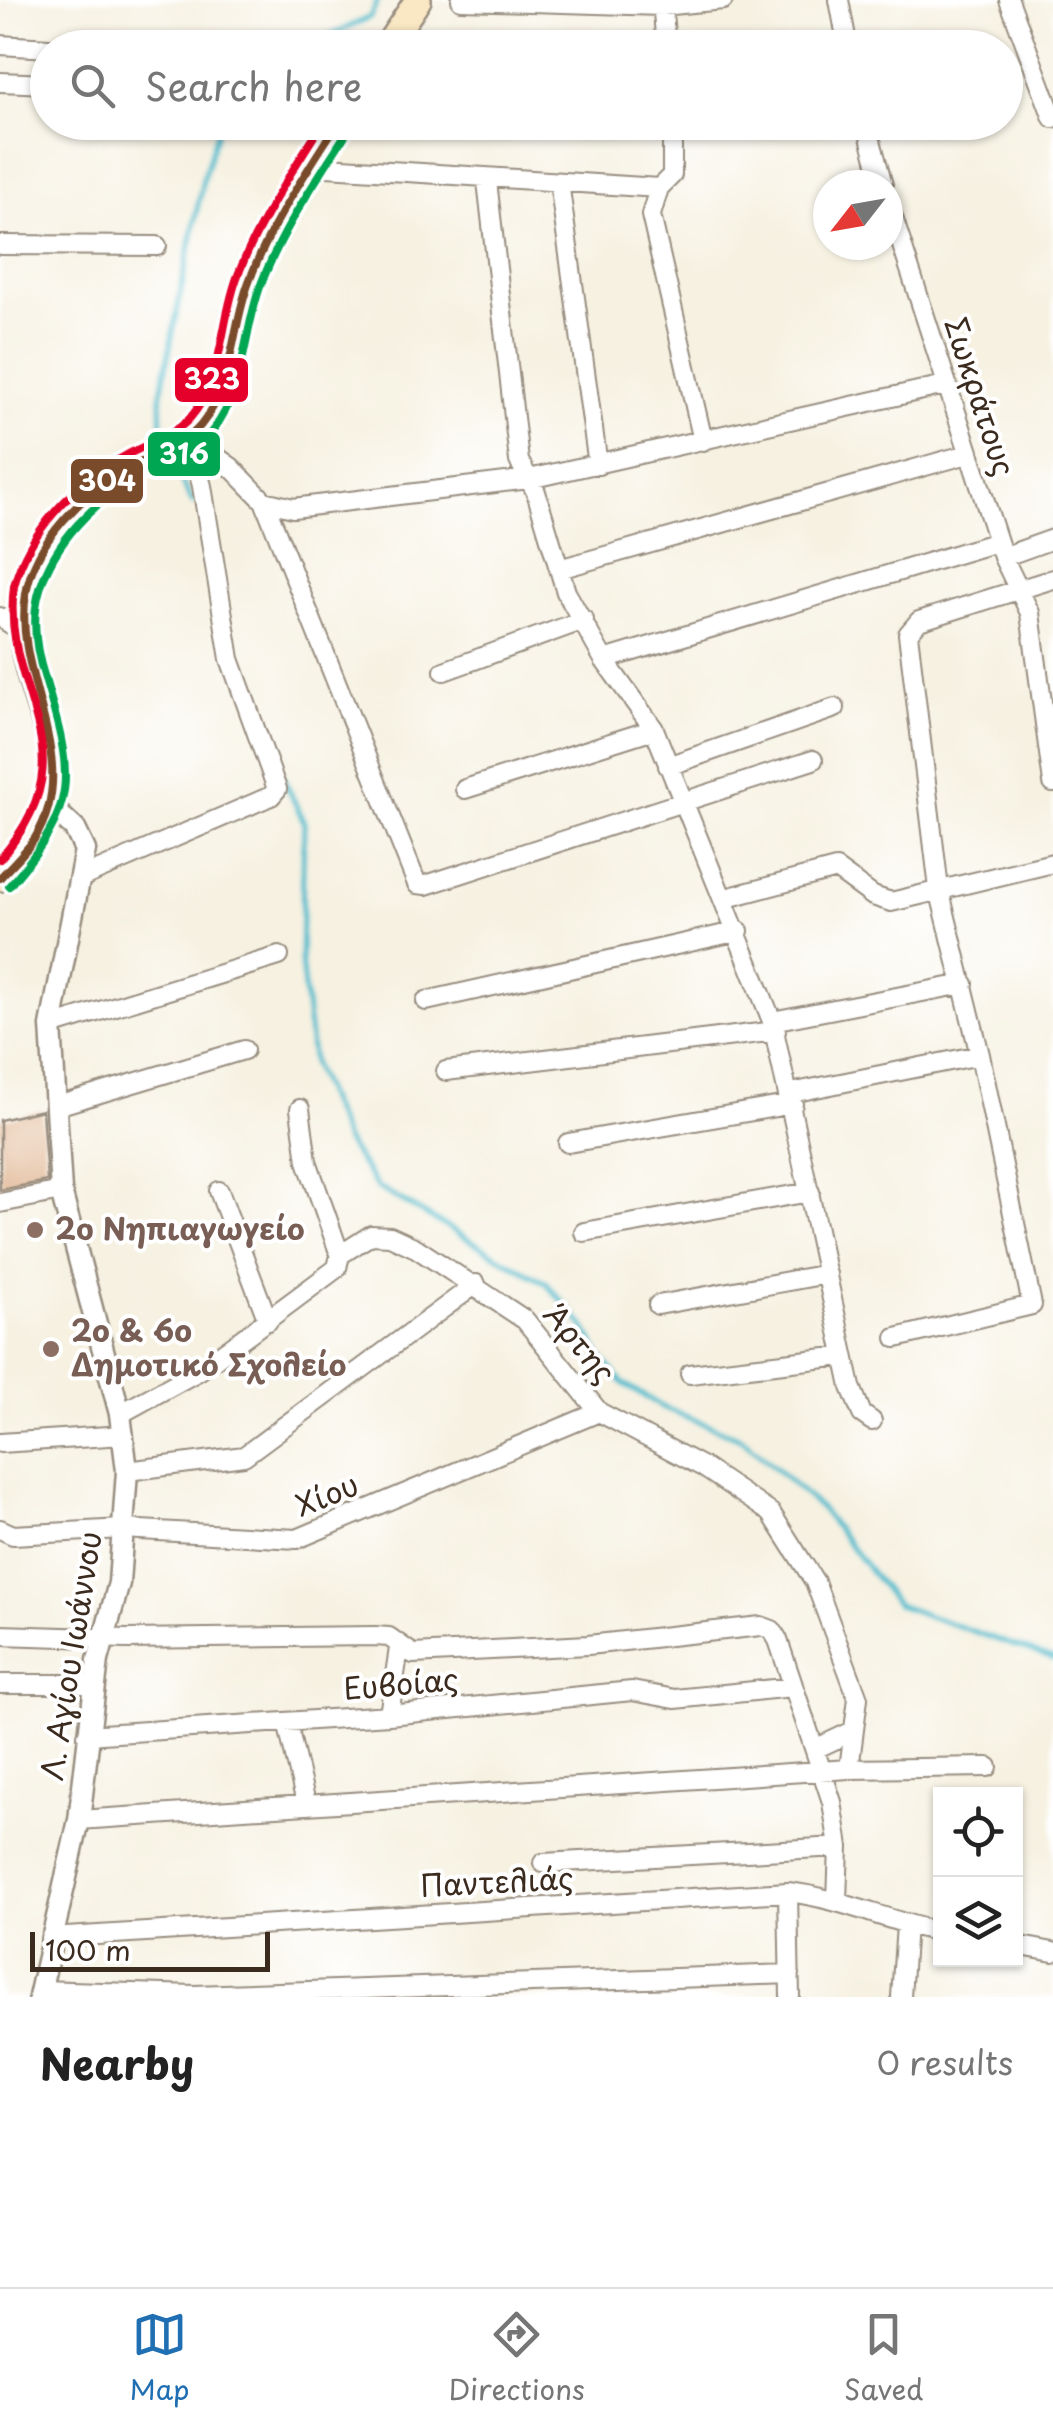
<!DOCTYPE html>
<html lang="en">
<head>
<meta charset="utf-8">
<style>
	:root { --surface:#fff; --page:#f6f6f6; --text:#222; --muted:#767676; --line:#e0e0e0; --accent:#1f6fb2 }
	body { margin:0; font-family:"Playpen Sans",sans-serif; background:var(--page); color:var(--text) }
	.controls { position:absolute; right:30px; bottom:30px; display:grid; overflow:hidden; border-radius:0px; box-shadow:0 2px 8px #0004 }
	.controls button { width:90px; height:90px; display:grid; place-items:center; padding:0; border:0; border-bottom:2px solid var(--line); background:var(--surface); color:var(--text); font:50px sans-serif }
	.compass { position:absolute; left:813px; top:170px; width:90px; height:90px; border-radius:50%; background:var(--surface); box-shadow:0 2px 8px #0004; rotate:239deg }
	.scale { position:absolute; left:30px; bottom:25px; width:240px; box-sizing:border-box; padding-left:10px; border:5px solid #3b2a1e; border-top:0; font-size:28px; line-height:35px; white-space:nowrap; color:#3b2a1e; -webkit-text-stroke:8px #fff; paint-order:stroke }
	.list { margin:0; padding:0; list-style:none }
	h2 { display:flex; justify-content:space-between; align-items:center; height:130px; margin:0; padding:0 40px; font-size:42px }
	h2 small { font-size:32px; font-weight:400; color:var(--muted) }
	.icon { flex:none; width:55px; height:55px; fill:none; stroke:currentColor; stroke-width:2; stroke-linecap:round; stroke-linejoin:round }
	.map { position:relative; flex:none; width:1053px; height:1997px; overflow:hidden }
	.search { position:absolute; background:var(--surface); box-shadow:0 2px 8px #0004; left:30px; right:30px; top:30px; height:110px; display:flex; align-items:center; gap:25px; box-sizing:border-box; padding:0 35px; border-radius:55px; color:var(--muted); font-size:38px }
	.sheet { height:290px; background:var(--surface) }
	nav { display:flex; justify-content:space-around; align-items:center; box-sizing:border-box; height:140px; border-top:2px solid var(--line); background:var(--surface); font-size:28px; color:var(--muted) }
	nav a { display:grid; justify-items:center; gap:5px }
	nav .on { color:var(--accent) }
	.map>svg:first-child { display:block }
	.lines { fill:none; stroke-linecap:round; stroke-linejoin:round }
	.stream { stroke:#52bdce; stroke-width:5 }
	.building { fill:#ddad85 }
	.minor-casing { stroke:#988e80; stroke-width:22 }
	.tertiary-casing { stroke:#988e80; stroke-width:25 }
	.secondary-casing { stroke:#988e80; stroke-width:30 }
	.minor { stroke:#fff; stroke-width:18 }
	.tertiary { stroke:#fff; stroke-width:20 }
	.secondary { stroke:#fae7c3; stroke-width:25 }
	.bus-1-casing { stroke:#fff; stroke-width:15 }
	.bus-2-casing { stroke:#fff; stroke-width:15 }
	.bus-3-casing { stroke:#fff; stroke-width:15 }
	.bus-1 { stroke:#7a4b2a; stroke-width:8 }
	.bus-2 { stroke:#00a651; stroke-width:8 }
	.bus-3 { stroke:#e4002b; stroke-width:8 }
	.education-dot { fill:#8d6e63; stroke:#fff; stroke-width:4 }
	.labels { text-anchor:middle; stroke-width:8; stroke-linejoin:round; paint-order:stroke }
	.street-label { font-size:30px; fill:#3b2a1e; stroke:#fff }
	.education-label { font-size:30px; font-weight:bold; fill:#785e54; stroke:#fff; text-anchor:start }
	.line-badge { stroke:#fff; stroke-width:4 }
	.badge-label { font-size:28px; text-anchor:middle; font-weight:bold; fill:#fff }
</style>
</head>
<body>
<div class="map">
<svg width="1053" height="1997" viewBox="0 0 1053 1997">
	<rect width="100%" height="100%" fill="#fff"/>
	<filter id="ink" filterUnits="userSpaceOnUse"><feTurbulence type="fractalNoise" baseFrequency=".01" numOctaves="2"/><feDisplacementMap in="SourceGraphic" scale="20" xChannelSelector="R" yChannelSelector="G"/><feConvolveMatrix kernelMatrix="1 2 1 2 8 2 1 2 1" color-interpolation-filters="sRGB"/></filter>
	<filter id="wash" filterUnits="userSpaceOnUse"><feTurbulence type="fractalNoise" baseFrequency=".0048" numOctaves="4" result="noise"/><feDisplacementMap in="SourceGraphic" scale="40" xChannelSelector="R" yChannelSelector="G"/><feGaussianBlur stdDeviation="2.25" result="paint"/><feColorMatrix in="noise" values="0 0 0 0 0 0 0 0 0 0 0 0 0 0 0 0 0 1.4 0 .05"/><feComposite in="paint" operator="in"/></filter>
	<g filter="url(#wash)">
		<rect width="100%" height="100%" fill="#f6f1e1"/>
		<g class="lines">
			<path class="stream" d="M 303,48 L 370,17 L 378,0
				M 162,442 L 161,393 L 203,179 L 220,122
				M 168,457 L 193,502
				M 279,769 L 304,822 L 301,961 L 313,1065 L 345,1140 L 377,1187 L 547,1284 L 584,1326 L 600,1356 L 623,1383 L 662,1407 L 743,1439 L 821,1509 L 897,1605 L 1053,1659"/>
		</g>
		<g id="blocks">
			<path class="building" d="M 42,1110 L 47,1181 L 0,1190 L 0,1120 Z"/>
		</g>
	</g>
	<g filter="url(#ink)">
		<use href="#blocks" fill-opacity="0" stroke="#988e80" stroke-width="2.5"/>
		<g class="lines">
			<g class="minor-casing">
				<path id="minor" d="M 461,0 L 662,6 L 723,0
					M 662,0 L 666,48
					M 839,0 L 848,48
					M 1009,0 L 1053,118
					M 0,45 L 49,48
					M 0,82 L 48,84
					M 866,122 L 883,185
					M 311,166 L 659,188 L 672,175 L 672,122
					M 487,181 L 519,461 L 536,492 L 566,592 L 604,660 L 654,729 L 772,1021 L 851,1387 L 862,1414 L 872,1421
					M 559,182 L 598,465
					M 659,188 L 651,215 L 703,441
					M 888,202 L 1003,557 L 1030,613 L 1053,783
					M 0,245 L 157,246
					M 189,437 L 231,467 L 264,501 L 293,508 L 529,479 L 945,385
					M 264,501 L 417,884 L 426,885 L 813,760
					M 1003,557 L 1053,539
					M 559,569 L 968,454
					M 0,617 L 21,631
					M 604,660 L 997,542
					M 444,671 L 584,620
					M 668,766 L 835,708
					M 465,789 L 654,729
					M 83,877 L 271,796 L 277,789 L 230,659 L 202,486 L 189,437
					M 726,898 L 836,869 L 873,896 L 891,902 L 1053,863
					M 426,1001 L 739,931
					M 772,1021 L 964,984
					M 51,1026 L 279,956
					M 446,1071 L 776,1031
					M 791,1093 L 980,1055
					M 57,1106 L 244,1050
					M 300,1109 L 307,1161 L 340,1255
					M 568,1143 L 793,1104
					M 219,1191 L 268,1321
					M 0,1203 L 61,1191
					M 584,1232 L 810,1192
					M 658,1305 L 827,1274
					M 896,1338 L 1032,1305 L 980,1055 L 939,889 L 908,634 L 919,621 L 1053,579
					M 690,1374 L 843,1356
					M 120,1414 L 200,1370 L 337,1268 L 340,1255 L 371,1235 L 390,1236 L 416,1248 L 525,1320 L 599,1412 L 703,1467 L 771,1513 L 815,1582 L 858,1698 L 849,1769
					M 0,1443 L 124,1435
					M 127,1471 L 244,1456 L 476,1284
					M 0,1529 L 13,1535 L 123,1529 L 297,1539 L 599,1412
					M 0,1635 L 126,1639 L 375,1636 L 389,1637 L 413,1654 L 588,1645 L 761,1626 L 772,1630 L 778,1640 L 832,1802 L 839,1847 L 837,1900
					M 0,1684 L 94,1684
					M 389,1715 L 399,1648
					M 287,1722 L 306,1803
					M 87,1735 L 389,1715 L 632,1691 L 675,1699 L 793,1687
					M 817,1748 L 851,1732
					M 79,1820 L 849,1769 L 988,1767
					M 543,1863 L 839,1847
					M 788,1892 L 790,1997
					M 50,1938 L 788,1892 C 841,1898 888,1922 940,1932
					M 1016,1945 L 1053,1952
					M 40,1990 L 194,1995 L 790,1974
					M 901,1997 L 906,1925"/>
			</g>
			<g class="tertiary-casing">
				<path id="tertiary" d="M 39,1997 L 79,1820 L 98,1660 L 119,1583 L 127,1471 L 120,1414 L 61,1191 L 51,1026 L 85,850 L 75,829 L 49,805"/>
			</g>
			<g class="secondary-casing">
				<path id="secondary" d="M 386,48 L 418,0
					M 0,878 C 120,766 0,701 26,590 C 42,538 84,490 132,466 C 156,454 185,445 202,424 C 233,386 232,326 249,281 C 272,225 306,173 338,122"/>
			</g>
			<use href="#minor" class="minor"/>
			<use href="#tertiary" class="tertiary"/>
			<use href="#secondary" class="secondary"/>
			<g class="bus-1-casing">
				<path id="bus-1" d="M 0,878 C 11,865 26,852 35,838 C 84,759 12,677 26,594 C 34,541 84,492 129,468 C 153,455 183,447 201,425 C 234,385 231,329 249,282 C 270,225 306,173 338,122"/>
			</g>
			<g class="bus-2-casing">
				<path id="bus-2" d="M 9,886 C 79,806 74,777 45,679 C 36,651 31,618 40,589 C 54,542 94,501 137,478 C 163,464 194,455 213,430 C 245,389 243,335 260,287 C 281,231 317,179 349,129"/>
			</g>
			<g class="bus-3-casing">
				<path id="bus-3" d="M 0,859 C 95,749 0,697 14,586 C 28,531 76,482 125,456 C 146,444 173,437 190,418 C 224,380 220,321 238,275 C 259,221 292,171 323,122"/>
			</g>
			<use href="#bus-1" class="bus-1"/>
			<use href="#bus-2" class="bus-2"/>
			<use href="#bus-3" class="bus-3"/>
		</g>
	</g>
	<g class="education-dot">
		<circle cx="35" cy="1230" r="10"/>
		<circle cx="51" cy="1349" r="10"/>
	</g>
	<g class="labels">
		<g class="street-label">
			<text transform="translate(979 397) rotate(72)" y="10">Σωκράτους</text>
			<text transform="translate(579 1344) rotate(50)" y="10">Άρτης</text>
			<text transform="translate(327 1496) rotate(-22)" y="10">Χίου</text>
			<text transform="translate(72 1656) rotate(-81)" y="10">Λ. Αγίου Ιωάννου</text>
			<text transform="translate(401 1685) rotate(-5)" y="10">Ευβοίας</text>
			<text transform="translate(497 1883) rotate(-3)" y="10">Παντελιάς</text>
		</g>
		<g class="education-label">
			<text x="55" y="1240">2ο Νηπιαγωγείο</text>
			<text x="71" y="1342">2ο &amp; 6ο<tspan x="71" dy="34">Δημοτικό Σχολείο</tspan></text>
		</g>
	</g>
	<g class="line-badge">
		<rect x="173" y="356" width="77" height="48" rx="10" fill="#e4002b"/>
		<rect x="146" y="430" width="76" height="48" rx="10" fill="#00a651"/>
		<rect x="69" y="457" width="76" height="48" rx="10" fill="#7a4b2a"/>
	</g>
	<g class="badge-label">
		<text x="212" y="389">323</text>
		<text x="184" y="464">316</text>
		<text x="107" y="491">304</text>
	</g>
</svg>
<div class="controls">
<button><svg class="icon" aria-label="locate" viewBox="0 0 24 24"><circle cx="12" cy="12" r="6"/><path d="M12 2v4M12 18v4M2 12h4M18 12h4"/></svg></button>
<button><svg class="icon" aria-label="layers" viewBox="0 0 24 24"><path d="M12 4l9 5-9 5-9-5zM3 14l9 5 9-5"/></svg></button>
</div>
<svg class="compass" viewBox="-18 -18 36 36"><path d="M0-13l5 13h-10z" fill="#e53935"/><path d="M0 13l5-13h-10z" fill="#767676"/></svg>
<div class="scale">100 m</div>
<div class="search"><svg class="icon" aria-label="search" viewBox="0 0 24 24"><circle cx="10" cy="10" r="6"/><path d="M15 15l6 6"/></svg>Search here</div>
</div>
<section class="sheet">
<h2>Nearby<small>0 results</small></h2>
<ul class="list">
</ul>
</section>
<nav>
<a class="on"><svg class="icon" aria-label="map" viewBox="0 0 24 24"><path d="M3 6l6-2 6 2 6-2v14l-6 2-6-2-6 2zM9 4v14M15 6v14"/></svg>Map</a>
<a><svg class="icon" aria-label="directions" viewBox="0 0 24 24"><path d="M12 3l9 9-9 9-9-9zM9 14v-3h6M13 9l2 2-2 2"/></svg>Directions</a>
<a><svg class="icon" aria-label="saved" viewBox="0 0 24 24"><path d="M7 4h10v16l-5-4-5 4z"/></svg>Saved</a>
</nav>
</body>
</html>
